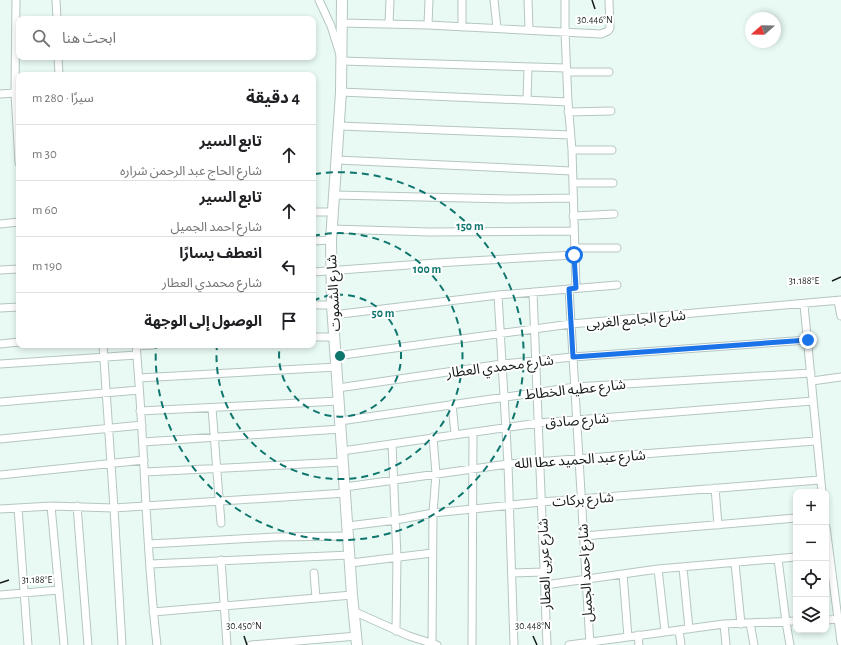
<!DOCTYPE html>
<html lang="ar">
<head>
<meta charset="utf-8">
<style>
	:root { --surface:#fff; --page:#f2f2f2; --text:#202124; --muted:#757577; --line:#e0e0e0 }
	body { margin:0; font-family:"Alegreya Sans","Noto Sans Arabic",sans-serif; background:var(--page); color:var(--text); direction:rtl }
	.controls { position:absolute; right:12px; bottom:12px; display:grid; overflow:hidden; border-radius:8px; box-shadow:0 2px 6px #0003 }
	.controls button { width:36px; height:36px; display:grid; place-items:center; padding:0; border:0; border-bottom:1px solid var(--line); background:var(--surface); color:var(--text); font:20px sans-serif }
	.compass { position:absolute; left:745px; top:12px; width:36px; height:36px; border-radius:50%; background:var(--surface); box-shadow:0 2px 6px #0003; rotate:250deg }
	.stop { position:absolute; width:12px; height:12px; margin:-9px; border:3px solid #1a73e8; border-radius:50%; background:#fff }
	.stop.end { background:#1a73e8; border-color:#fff; box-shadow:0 1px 4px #0008 }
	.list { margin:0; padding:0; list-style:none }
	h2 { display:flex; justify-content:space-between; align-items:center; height:52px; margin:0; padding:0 16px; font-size:17px }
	h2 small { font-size:13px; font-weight:400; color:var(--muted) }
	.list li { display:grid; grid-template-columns:26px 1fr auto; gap:12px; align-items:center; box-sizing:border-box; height:56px; padding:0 16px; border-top:1px solid var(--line) }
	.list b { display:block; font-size:15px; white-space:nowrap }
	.list p { margin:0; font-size:13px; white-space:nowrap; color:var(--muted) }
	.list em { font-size:13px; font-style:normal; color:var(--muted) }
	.icon { flex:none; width:22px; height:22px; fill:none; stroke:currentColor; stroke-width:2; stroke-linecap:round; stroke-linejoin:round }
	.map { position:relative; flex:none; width:841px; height:645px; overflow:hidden; direction:ltr }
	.search { position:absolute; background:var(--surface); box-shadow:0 2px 6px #0003; left:16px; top:16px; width:300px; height:44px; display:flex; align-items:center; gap:10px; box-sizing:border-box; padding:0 14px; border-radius:8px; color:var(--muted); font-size:15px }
	.panel { position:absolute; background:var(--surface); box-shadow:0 2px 6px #0003; left:16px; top:72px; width:300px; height:276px; border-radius:8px; direction:rtl }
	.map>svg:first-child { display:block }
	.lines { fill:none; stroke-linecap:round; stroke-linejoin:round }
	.street-casing { stroke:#b5c6c2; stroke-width:9 }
	.secondary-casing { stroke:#b5c6c2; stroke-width:12 }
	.street { stroke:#fff; stroke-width:7 }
	.secondary { stroke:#fff; stroke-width:10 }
	.route { stroke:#1a73e8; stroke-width:5 }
	.ticks { fill:none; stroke:#161c1b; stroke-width:1.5 }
	.ring { fill:none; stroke:#0f766e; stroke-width:2; stroke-dasharray:7 5 }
	.labels { text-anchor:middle; stroke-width:4; stroke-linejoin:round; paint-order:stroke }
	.street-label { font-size:14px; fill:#161c1b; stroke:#fff }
	.ticks-label { font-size:10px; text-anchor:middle; fill:#161c1b; stroke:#fff; stroke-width:4; stroke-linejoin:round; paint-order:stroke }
	.centre { fill:#0f766e; stroke:#fff; stroke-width:2 }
	.ring-label { font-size:12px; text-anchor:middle; font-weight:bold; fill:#0f766e; stroke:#fff; stroke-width:4; stroke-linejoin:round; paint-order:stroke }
</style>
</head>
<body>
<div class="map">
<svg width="841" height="645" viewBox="0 0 841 645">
	<rect width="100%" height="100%" fill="#e9faf5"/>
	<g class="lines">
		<g class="street-casing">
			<path id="street" d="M 16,0 L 15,93 L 19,163
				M 56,0 L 57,19
				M 319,0 L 331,26 L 342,61 L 566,68
				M 462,0 L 462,27
				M 494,0 L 497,28
				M 528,0 L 529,29
				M 565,0 L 565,32 L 568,102 L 572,150 L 576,288
				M 342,23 L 428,25 L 601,34 L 608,31 L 610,28 L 609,0
				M 389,24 L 390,0
				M 428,25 L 429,0
				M 58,57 L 59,75
				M 567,72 L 609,72
				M 341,92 L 568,102
				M 0,94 L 15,93
				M 527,100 L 528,67
				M 568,112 L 611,111
				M 340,126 L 570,135
				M 572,150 L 612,150
				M 337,160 L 572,171
				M 573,183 L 613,183
				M 334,195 L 509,199 L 573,198
				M 313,212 L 333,212
				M 573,216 L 614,214
				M 0,224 L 19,222
				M 332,229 L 430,232 L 573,231
				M 313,241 L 331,240
				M 574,248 L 617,248
				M 0,270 L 19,269
				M 313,272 L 436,263 L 574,255
				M 569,289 L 590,645
				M 533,292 L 547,645
				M 498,295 L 508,464 L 514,645
				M 838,301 L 841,316
				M 313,305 L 332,305
				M 804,305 L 822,492
				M 0,308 L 19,307
				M 333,315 L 498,295 L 617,285
				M 313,337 L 335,337
				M 0,344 L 19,342
				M 103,345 L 114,508 L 122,645
				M 136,345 C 145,445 145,545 157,645
				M 136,346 L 153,345
				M 336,356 L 571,324 L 841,300
				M 0,364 L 137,355
				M 139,378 L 337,367
				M 812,381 L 841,377
				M 338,388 L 502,364 L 573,357 L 808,340
				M 0,402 L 139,390
				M 452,404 L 455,434
				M 212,408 L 221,523
				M 140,411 L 339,401
				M 340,421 L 575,387 L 811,373
				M 0,439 L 142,425
				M 143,442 L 341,429
				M 392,444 L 397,557 L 396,631
				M 342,451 L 538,423 L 813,401
				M 145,472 L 343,462
				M 0,475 L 144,460
				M 345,487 L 508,464 L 816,441
				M 715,488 L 718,525
				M 51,506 L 64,645
				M 77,506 L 88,645
				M 18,508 L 28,645
				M 0,509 L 51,506 L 114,508 L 346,493
				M 348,526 L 396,520 L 433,513 L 541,502 L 820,480
				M 826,527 L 841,642
				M 583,536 L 796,518
				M 149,544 L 275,537 L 349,536
				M 778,559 L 786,622 L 790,645
				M 221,560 L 227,645
				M 351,563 L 432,553
				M 735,563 L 741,624
				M 150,564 L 350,555
				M 683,568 L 689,629
				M 658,569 L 665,631
				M 314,573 L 316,598
				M 512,573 L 544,572
				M 623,574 L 628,637
				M 545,585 L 658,569 L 796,557
				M 0,595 L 59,590
				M 353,611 L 409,636 L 437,645
				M 153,612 L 352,595
				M 826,620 L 841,619
				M 750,623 L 754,645
				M 724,624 L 726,645
				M 679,630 L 681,645
				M 638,635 L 639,645
				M 432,644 L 433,513 L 436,474 L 433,437
				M 251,645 L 357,636
				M 472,645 L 473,432
				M 569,645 L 724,624 L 796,621"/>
		</g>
		<g class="secondary-casing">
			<path id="secondary" d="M 342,0 L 341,92 L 331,240 L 332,305 L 352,595 L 357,645"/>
		</g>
		<use href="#street" class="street"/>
		<use href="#secondary" class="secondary"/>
	</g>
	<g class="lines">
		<path class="route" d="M 574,255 L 576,288 L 569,289 L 573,357 L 808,340"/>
	</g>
	<path class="ticks" d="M 592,0 L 595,9M 832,281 L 841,277M 0,583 L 9,580M 244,636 L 247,645M 533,636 L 537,645"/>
	<g class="ring">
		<path d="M313 301A61 61 0 1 1 280 345"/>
		<path d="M313 236A123 123 0 1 1 217 345"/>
		<path d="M314 174A184 184 0 1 1 156 346"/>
	</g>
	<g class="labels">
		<g class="street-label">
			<text transform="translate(333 293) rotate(-93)" y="5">شارع الشموت</text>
			<text transform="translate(636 319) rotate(-5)" y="5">شارع الجامع الغربى</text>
			<text transform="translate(500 366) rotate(-7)" y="5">شارع محمدي العطار</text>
			<text transform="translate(575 389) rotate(-6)" y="5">شارع عطيه الخطاط</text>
			<text transform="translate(577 420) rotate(-4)" y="5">شارع صادق</text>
			<text transform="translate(580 459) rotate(-4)" y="5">شارع عبد الحميد عطا الله</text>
			<text transform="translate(583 499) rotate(-4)" y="5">شارع بركات</text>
			<text transform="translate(544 564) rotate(-92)" y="5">شارع عربى العطار</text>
			<text transform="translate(585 573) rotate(-93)" y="5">شارع احمد الجميل</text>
		</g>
	</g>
	<g class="ticks-label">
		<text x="595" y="23">30.446°N</text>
		<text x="804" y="284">31.188°E</text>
		<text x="37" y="583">31.188°E</text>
		<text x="244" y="629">30.450°N</text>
		<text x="533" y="629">30.448°N</text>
	</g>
	<circle cx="340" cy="356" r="6" class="centre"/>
	<g class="ring-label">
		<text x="470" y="230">150 m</text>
		<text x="427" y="273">100 m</text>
		<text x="383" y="317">50 m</text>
	</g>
</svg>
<div class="controls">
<button>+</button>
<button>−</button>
<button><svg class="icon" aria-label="locate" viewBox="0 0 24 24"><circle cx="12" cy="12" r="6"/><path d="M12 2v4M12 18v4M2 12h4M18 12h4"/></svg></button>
<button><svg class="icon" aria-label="layers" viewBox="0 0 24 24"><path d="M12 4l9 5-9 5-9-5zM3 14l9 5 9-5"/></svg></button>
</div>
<svg class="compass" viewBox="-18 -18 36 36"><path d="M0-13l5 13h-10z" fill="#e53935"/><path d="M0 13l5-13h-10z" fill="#757577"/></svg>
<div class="stop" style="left:574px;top:255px"></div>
<div class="stop end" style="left:808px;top:340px"></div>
<div class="search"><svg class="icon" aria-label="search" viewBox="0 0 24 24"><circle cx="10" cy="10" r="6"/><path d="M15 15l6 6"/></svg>ابحث هنا</div>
<section class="panel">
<h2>4 دقيقة<small>سيرًا · 280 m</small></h2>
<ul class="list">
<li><svg class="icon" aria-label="ahead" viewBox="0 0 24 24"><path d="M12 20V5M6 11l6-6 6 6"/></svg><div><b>تابع السير</b><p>شارع الحاج عبد الرحمن شراره</p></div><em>30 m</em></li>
<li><svg class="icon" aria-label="ahead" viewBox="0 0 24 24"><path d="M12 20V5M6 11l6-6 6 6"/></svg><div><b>تابع السير</b><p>شارع احمد الجميل</p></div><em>60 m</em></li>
<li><svg class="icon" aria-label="left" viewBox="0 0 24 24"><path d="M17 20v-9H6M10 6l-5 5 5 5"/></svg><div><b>انعطف يسارًا</b><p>شارع محمدي العطار</p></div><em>190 m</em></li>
<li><svg class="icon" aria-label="arrive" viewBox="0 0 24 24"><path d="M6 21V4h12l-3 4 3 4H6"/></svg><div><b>الوصول إلى الوجهة</b></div></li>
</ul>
</section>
</div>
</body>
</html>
